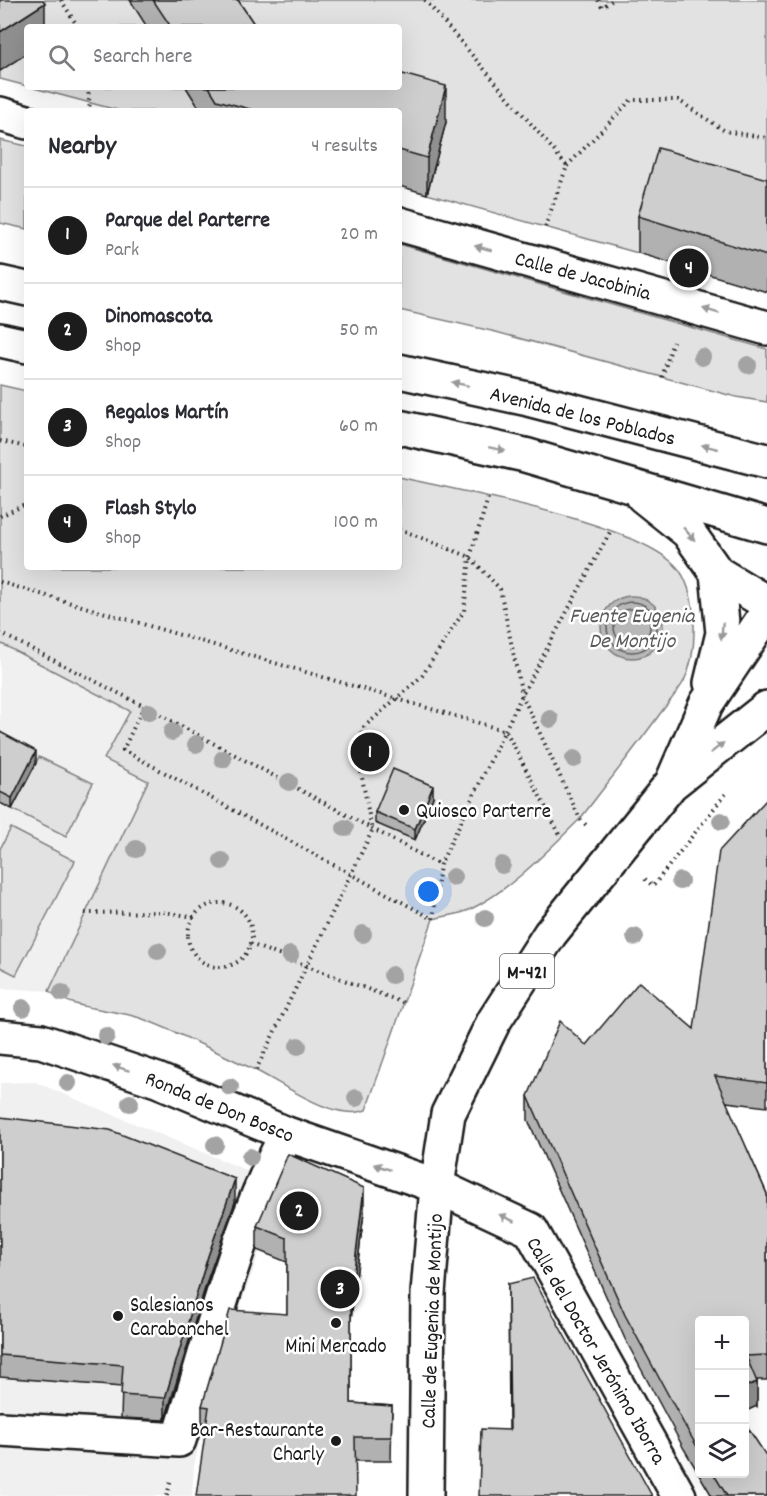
<!DOCTYPE html>
<html lang="en">
<head>
<meta charset="utf-8">
<style>
	:root { --surface:#fff; --page:#f2f2f3; --text:#2b2b33; --muted:#7c7c81; --line:#e1e1e2; --accent:#1c1c1c }
	body { margin:0; font-family:Dekko,sans-serif; background:var(--page); color:var(--text) }
	.controls { position:absolute; right:18px; bottom:18px; display:grid; overflow:hidden; border-radius:6px; box-shadow:0 6px 24px #0002 }
	.controls button { width:54px; height:54px; display:grid; place-items:center; padding:0; border:0; border-bottom:2px solid var(--line); background:var(--surface); color:var(--text); font:30px sans-serif }
	.you { position:absolute; left:429px; top:892px; width:21px; height:21px; margin:-15px; border:4px solid #fff; border-radius:50%; background:#1a73e8; box-shadow:0 0 0 9px #1a73e833 }
	.badge { display:grid; place-items:center; width:39px; height:39px; border-radius:50%; background:var(--accent); color:#fff; font-size:20px; font-weight:700 }
	.pin { position:absolute; translate:-50% -50%; border:3px solid #fff; box-shadow:0 2px 6px #0006 }
	.list { margin:0; padding:0; list-style:none }
	h2 { display:flex; justify-content:space-between; align-items:center; height:78px; margin:0; padding:0 24px; font-size:26px }
	h2 small { font-size:20px; font-weight:400; color:var(--muted) }
	.list li { display:grid; grid-template-columns:39px 1fr auto; gap:18px; align-items:center; box-sizing:border-box; height:96px; padding:0 24px; border-top:2px solid var(--line) }
	.list b { display:block; font-size:22px; white-space:nowrap }
	.list p { margin:0; font-size:20px; white-space:nowrap; color:var(--muted) }
	.list em { font-size:20px; font-style:normal; color:var(--muted) }
	.icon { flex:none; width:33px; height:33px; fill:none; stroke:currentColor; stroke-width:2; stroke-linecap:round; stroke-linejoin:round }
	.map { position:relative; flex:none; width:767px; height:1496px; overflow:hidden }
	.search { position:absolute; background:var(--surface); box-shadow:0 6px 24px #0002; left:24px; top:24px; width:378px; height:66px; display:flex; align-items:center; gap:15px; box-sizing:border-box; padding:0 21px; border-radius:6px; color:var(--muted); font-size:22px }
	.panel { position:absolute; background:var(--surface); box-shadow:0 6px 24px #0002; left:24px; top:108px; width:378px; height:462px; border-radius:6px }
	.map>svg:first-child { display:block }
	.built { fill:#f0f0f0 }
	.green { fill:#e2e2e2; stroke:#7f7f7f; stroke-width:1.5 }
	.water { fill:#b8b8b8; stroke:#7a7a7a; stroke-width:1.5 }
	.lines { fill:none; stroke-linecap:round; stroke-linejoin:round }
	.shore { stroke:#5a5a5a; stroke-width:1.5 }
	.minor-casing { stroke:#1c1c1c; stroke-width:38 }
	.major-casing { stroke:#1c1c1c; stroke-width:38 }
	.path { stroke:#1c1c1c; stroke-width:4; stroke-dasharray:1.5 4.5; stroke-linecap:butt }
	.minor { stroke:#fff; stroke-width:33 }
	.major { stroke:#fff; stroke-width:33 }
	.tree { fill:#a3a3a3 }
	.wall { fill:#b1b1b1; stroke:#1c1c1c; stroke-width:1.5 }
	.shaded-wall { fill:#909090; stroke:#1c1c1c; stroke-width:1.5 }
	.building { fill:#cecece; stroke:#1c1c1c; stroke-width:1.5 }
	.oneway { fill:#999 }
	.poi-dot { fill:#1c1c1c; stroke:#fff; stroke-width:2 }
	.labels { text-anchor:middle; stroke-width:5; stroke-linejoin:round; paint-order:stroke }
	.shield { fill:#fff; stroke:#606060; stroke-width:1.5 }
	.shield-label { font-size:20px; font-weight:bold; fill:#1c1c1c }
	.street-label { font-size:21px; fill:#1c1c1c; stroke:#fff }
	.poi-label { font-size:21px; fill:#1c1c1c; stroke:#fff; text-anchor:start }
	.water-label { font-size:22px; font-style:italic; fill:#5a5a5a; stroke:#fff }
</style>
</head>
<body>
<div class="map">
<svg width="767" height="1496" viewBox="0 0 767 1496">
	<rect width="100%" height="100%" fill="#fff"/>
	<filter id="ink" filterUnits="userSpaceOnUse"><feTurbulence type="fractalNoise" baseFrequency=".0167" numOctaves="2"/><feDisplacementMap in="SourceGraphic" scale="12" xChannelSelector="R" yChannelSelector="G"/><feConvolveMatrix kernelMatrix="1 2 1 2 8 2 1 2 1" color-interpolation-filters="sRGB"/></filter>
	<g filter="url(#ink)">
		<path class="built" d="M 0,643 L 130,711 L 148,780 L 49,991 L 0,988 Z
			M 35,1082 L 265,1178 L 260,1251 L 213,1381 L 194,1466 L 192,1496 L 0,1496 L 0,1083 Z"/>
		<path class="green" d="M 17,0 L 130,0 L 148,27 L 35,27 Z
			M 214,0 L 767,0 L 767,215 L 658,185 L 638,253 L 427,194 L 446,122 L 399,87 L 399,27 L 232,27 Z
			M 27,53 L 27,86 L 0,79 L 0,71 Z
			M 30,87 L 186,87 L 201,111 L 121,111 Z
			M 0,140 L 27,146 L 27,229 L 0,223 Z
			M 399,244 L 767,349 L 767,402 L 736,397 L 496,332 L 399,310 Z
			M 0,385 L 27,391 L 27,567 L 399,567 L 399,477 C 459,491 647,524 680,571 C 698,598 698,653 684,681 C 677,694 665,706 657,718 C 632,752 606,785 580,819 C 547,851 511,890 469,910 C 458,915 444,916 433,919 L 366,1110 C 333,1123 280,1081 249,1067 C 213,1051 177,1031 140,1018 C 111,1008 75,1011 49,991 L 148,781 L 104,759 L 130,711 L 0,643 Z
			M 39,757 L 93,783 L 66,836 L 12,809 Z
			M 11,828 L 75,861 L 16,975 L 0,967 L 0,849 Z"/>
		<path class="water" d="M601 627a31 31 0 1 1 62 0a31 31 0 1 1-62 0Z"/>
		<g class="lines">
			<path class="shore" d="M607 627a25 25 0 1 1 50 0a25 25 0 1 1-50 0Z
				M614 627a18 18 0 1 1 36 0a18 18 0 1 1-36 0Z"/>
			<g class="minor-casing">
				<path id="minor" d="M 0,114 L 27,122
					M 399,224 L 767,328
					M 0,1037 L 41,1041 L 157,1080 L 287,1134 L 437,1186 L 531,1230 L 679,1496
					M 0,1429 L 179,1440 C 211,1340 237,1226 287,1134"/>
			</g>
			<g class="major-casing">
				<path id="major" d="M 0,283 L 27,289
					M 0,340 L 27,346
					M 399,371 L 528,399 L 767,461
					M 399,427 L 525,455 L 767,526
					M 643,496 L 688,532 L 717,573 L 767,603
					M 711,683 L 723,633 L 717,573
					M 673,780 L 706,704 L 767,613
					M 426,1496 L 428,1293 L 437,1186 L 448,1114 L 494,1021 L 550,934 L 671,784 L 767,708"/>
			</g>
			<path class="path" d="M 61,0 L 78,27
				M 425,0 L 567,166 L 545,227
				M 598,0 L 602,7 L 613,0
				M 88,87 L 90,111
				M 567,166 L 631,100 L 678,100 L 725,131 L 767,138
				M 662,377 L 673,342
				M 0,441 L 27,447
				M 0,516 L 27,504
				M 399,529 L 470,557 L 500,589 L 522,695 L 580,819 L 586,825
				M 0,582 L 506,731 L 561,837
				M 0,633 L 144,706 L 440,865
				M 144,706 L 123,750 L 433,919 L 440,865 L 522,695 L 611,530
				M 645,879 L 653,886 L 727,792
				M188 935a32 32 0 1 1 64 0a32 32 0 1 1-64 0Z
				M 85,913 L 165,912 L 194,917
				M 250,944 L 404,1003
				M 256,1070 L 372,831 L 356,745 L 364,727 L 422,676 L 464,611 L 470,557 L 488,498
				M 167,1496 L 171,1479"/>
			<use href="#minor" class="minor"/>
			<use href="#major" class="major"/>
		</g>
		<g class="tree">
			<circle cx="702" cy="357" r="9"/>
			<circle cx="748" cy="365" r="9"/>
			<circle cx="149" cy="712" r="9"/>
			<circle cx="550" cy="719" r="9"/>
			<circle cx="172" cy="732" r="9"/>
			<circle cx="196" cy="744" r="9"/>
			<circle cx="223" cy="759" r="9"/>
			<circle cx="574" cy="759" r="9"/>
			<circle cx="289" cy="782" r="9"/>
			<circle cx="721" cy="821" r="9"/>
			<circle cx="345" cy="828" r="9"/>
			<circle cx="136" cy="849" r="9"/>
			<circle cx="222" cy="861" r="9"/>
			<circle cx="502" cy="865" r="9"/>
			<circle cx="453" cy="877" r="9"/>
			<circle cx="680" cy="881" r="9"/>
			<circle cx="485" cy="918" r="9"/>
			<circle cx="363" cy="934" r="9"/>
			<circle cx="635" cy="937" r="9"/>
			<circle cx="158" cy="951" r="9"/>
			<circle cx="290" cy="955" r="9"/>
			<circle cx="392" cy="975" r="9"/>
			<circle cx="62" cy="993" r="9"/>
			<circle cx="23" cy="1008" r="9"/>
			<circle cx="106" cy="1036" r="9"/>
			<circle cx="298" cy="1046" r="9"/>
			<circle cx="68" cy="1083" r="9"/>
			<circle cx="230" cy="1087" r="9"/>
			<circle cx="356" cy="1098" r="9"/>
			<circle cx="130" cy="1103" r="9"/>
			<circle cx="215" cy="1145" r="9"/>
			<circle cx="250" cy="1157" r="9"/>
		</g>
		<path class="wall" d="M 130,0 L 238,0 L 256,27 L 147,27 Z
			M 186,87 L 399,87 L 446,122 L 427,194 L 399,186 L 399,111 L 201,111 Z
			M 767,179 L 767,292 L 638,253 L 638,216 Z
			M 0,732 L 36,763 L 12,809 L 0,803 Z
			M 433,797 L 415,840 L 375,823 L 375,812 Z
			M 767,799 L 767,1107 L 726,1102 L 767,1194 L 767,1380 L 757,1380 L 757,1406 L 699,1320 L 699,1473 L 744,1473 L 767,1496 L 712,1496 L 684,1449 L 625,1339 L 528,1120 L 528,1096 L 586,1045 L 694,1029 Z
			M 0,1117 L 235,1202 L 208,1278 L 165,1420 L 121,1418 L 122,1387 L 0,1377 Z
			M 364,1212 L 351,1319 L 351,1403 L 392,1406 L 391,1461 L 355,1461 L 202,1430 L 202,1406 L 287,1314 L 287,1262 L 257,1250 L 257,1226 Z
			M 508,1284 L 652,1496 L 509,1430 Z"/>
		<path class="shaded-wall" d="M 45,3 L 45,27 L 27,27 L 27,53 L 0,71 L 0,32 Z
			M 446,86 L 446,122 L 427,194 L 427,158 Z
			M 36,751 L 36,763 L 12,809 L 12,798 Z
			M 433,786 L 433,797 L 415,840 L 415,829 Z
			M 235,1179 L 235,1202 L 208,1278 L 165,1420 L 165,1398 L 208,1256 Z
			M 364,1188 L 364,1212 L 351,1319 L 351,1295 Z
			M 757,1382 L 757,1406 L 744,1412 L 744,1387 Z"/>
		<path class="building" d="M 0,0 L 43,0 L 45,3 L 0,32 Z
			M 153,0 L 238,0 L 256,27 L 171,27 Z
			M 399,73 L 446,86 L 427,158 L 399,150 L 399,111 L 257,111 L 217,100 L 209,87 L 399,87 Z
			M 658,148 L 767,179 L 767,256 L 638,216 Z
			M 0,732 L 36,751 L 12,798 L 0,792 Z
			M 393,769 L 433,786 L 415,829 L 375,812 Z
			M 767,799 L 767,1083 L 715,1076 L 767,1194 L 767,1355 L 746,1356 L 757,1382 L 744,1387 L 744,1320 L 699,1320 L 699,1450 L 684,1424 L 625,1315 L 528,1096 L 560,1021 L 586,1045 L 639,982 L 694,1029 L 719,851 Z
			M 0,1117 L 110,1130 L 235,1179 L 208,1256 L 165,1398 L 121,1395 L 123,1365 L 0,1355 Z
			M 288,1154 L 364,1188 L 351,1295 L 351,1403 L 392,1406 L 391,1437 L 355,1437 L 356,1496 L 196,1496 L 209,1407 L 202,1406 L 230,1310 L 287,1314 L 287,1238 L 257,1226 Z
			M 533,1278 L 652,1496 L 479,1496 L 481,1429 L 510,1430 L 508,1284 Z
			M 744,1422 L 767,1457 L 767,1496 L 727,1496 L 713,1473 L 744,1473 Z"/>
		<defs><path id="oneway-solid" d="M-6-.8H1V-3.2L6.5 0L1 3.2V.8H-6Z" transform="scale(1.5)"/></defs>
		<g class="oneway">
			<use href="#oneway-solid" transform="translate(483 248) rotate(-165)"/>
			<use href="#oneway-solid" transform="translate(711 311) rotate(-163)"/>
			<use href="#oneway-solid" transform="translate(460 384) rotate(-168)"/>
			<use href="#oneway-solid" transform="translate(710 447) rotate(-166)"/>
			<use href="#oneway-solid" transform="translate(497 449) rotate(12)"/>
			<use href="#oneway-solid" transform="translate(689 534) rotate(48)"/>
			<use href="#oneway-solid" transform="translate(722 631) rotate(95)"/>
			<use href="#oneway-solid" transform="translate(717 748) rotate(-38)"/>
			<use href="#oneway-solid" transform="translate(121 1068) rotate(-161)"/>
			<use href="#oneway-solid" transform="translate(382 1167) rotate(-161)"/>
			<use href="#oneway-solid" transform="translate(507 1218) rotate(-155)"/>
		</g>
	</g>
	<g class="poi-dot">
		<circle cx="404" cy="810" r="6"/>
		<circle cx="118" cy="1316" r="6"/>
		<circle cx="336" cy="1323" r="6"/>
		<circle cx="336" cy="1441" r="6"/>
	</g>
	<g class="labels">
		<rect class="shield" x="500" y="954" width="54" height="34" rx="4.5"/>
		<g class="shield-label">
			<text x="527" y="978">M-421</text>
		</g>
		<g class="street-label">
			<text transform="translate(583 275) rotate(15)" y="7">Calle de Jacobinia</text>
			<text transform="translate(583 415) rotate(14)" y="7">Avenida de los Poblados</text>
			<text transform="translate(220 1106) rotate(22)" y="7">Ronda de Don Bosco</text>
			<text transform="translate(431 1321) rotate(-88)" y="7">Calle de Eugenia de Montijo</text>
			<text transform="translate(597 1350) rotate(60)" y="7">Calle del Doctor Jerónimo Iborra</text>
		</g>
		<g class="poi-label">
			<text x="416" y="817">Quiosco Parterre</text>
			<text x="130" y="1311">Salesianos<tspan x="130" dy="24">Carabanchel</tspan></text>
			<text x="336" y="1352" text-anchor="middle">Mini Mercado</text>
			<text x="324" y="1436" text-anchor="end">Bar-Restaurante<tspan x="324" dy="24">Charly</tspan></text>
		</g>
		<g class="water-label">
			<text x="632" y="622">Fuente Eugenia<tspan x="632" dy="25">De Montijo</tspan></text>
		</g>
	</g>
</svg>
<div class="controls">
<button>+</button>
<button>−</button>
<button><svg class="icon" aria-label="layers" viewBox="0 0 24 24"><path d="M12 4l9 5-9 5-9-5zM3 14l9 5 9-5"/></svg></button>
</div>
<div class="you"></div>
<div class="pin badge" style="left:370px;top:752px">1</div>
<div class="pin badge" style="left:299px;top:1211px">2</div>
<div class="pin badge" style="left:340px;top:1289px">3</div>
<div class="pin badge" style="left:689px;top:268px">4</div>
<div class="search"><svg class="icon" aria-label="search" viewBox="0 0 24 24"><circle cx="10" cy="10" r="6"/><path d="M15 15l6 6"/></svg>Search here</div>
<section class="panel">
<h2>Nearby<small>4 results</small></h2>
<ul class="list">
<li><span class="badge">1</span><div><b>Parque del Parterre</b><p>Park</p></div><em>20 m</em></li>
<li><span class="badge">2</span><div><b>Dinomascota</b><p>Shop</p></div><em>50 m</em></li>
<li><span class="badge">3</span><div><b>Regalos Martín</b><p>Shop</p></div><em>60 m</em></li>
<li><span class="badge">4</span><div><b>Flash Stylo</b><p>Shop</p></div><em>100 m</em></li>
</ul>
</section>
</div>
</body>
</html>
